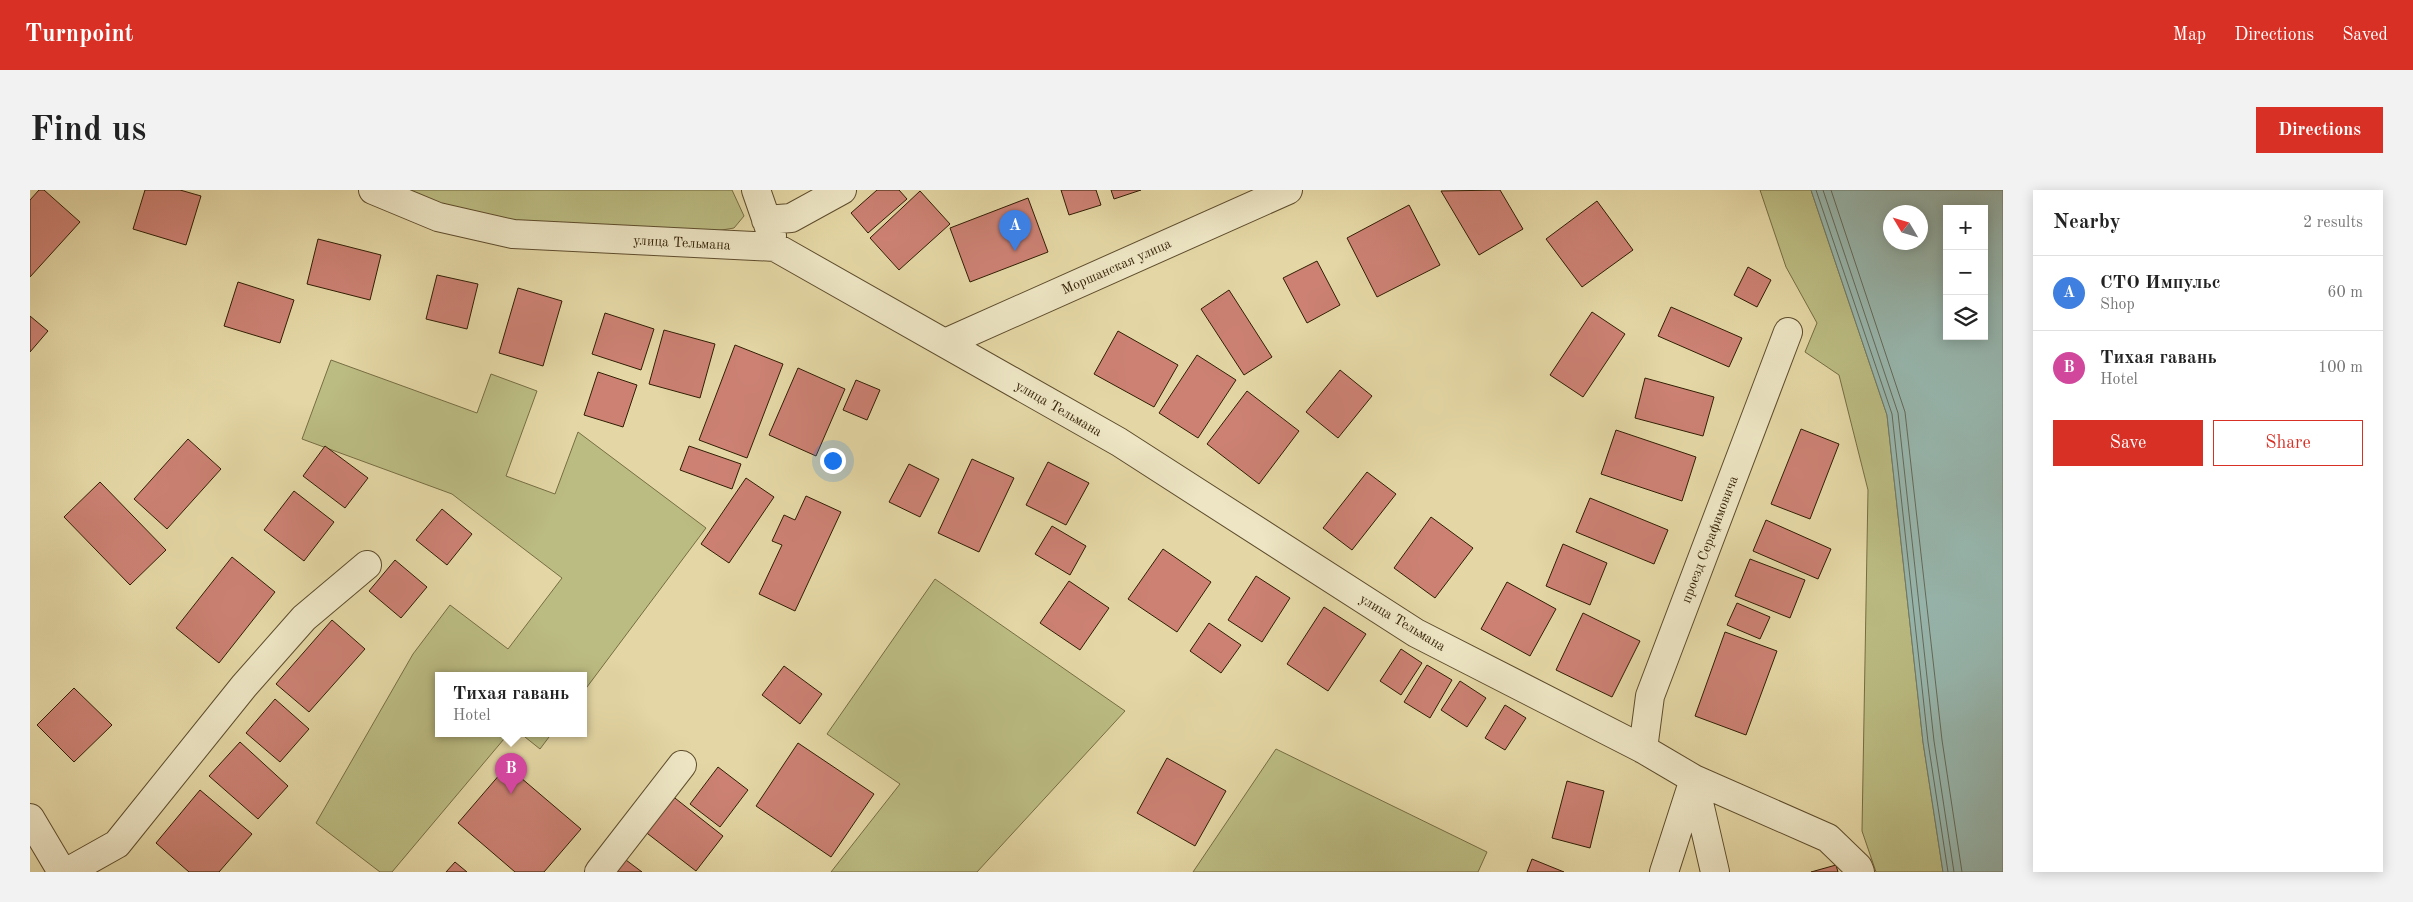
<!DOCTYPE html>
<html lang="en">
<head>
<meta charset="utf-8">
<style>
	:root { --surface:#fff; --page:#f2f2f2; --text:#222; --muted:#767676; --line:#e0e0e0; --accent:#d93025 }
	body { margin:0; font-family:"Old Standard TT",serif; background:var(--page); color:var(--text) }
	.controls { position:absolute; right:15px; top:15px; display:grid; overflow:hidden; border-radius:0px; box-shadow:0 2px 12px #0003 }
	.controls button { width:45px; height:45px; display:grid; place-items:center; padding:0; border:0; border-bottom:1px solid var(--line); background:var(--surface); color:var(--text); font:25px sans-serif }
	.compass { position:absolute; left:1853px; top:15px; width:45px; height:45px; border-radius:50%; background:var(--surface); box-shadow:0 2px 12px #0003; rotate:308deg }
	.you { position:absolute; left:802px; top:270px; width:18px; height:18px; margin:-12px; border:4px solid #fff; border-radius:50%; background:#1a73e8; box-shadow:0 0 0 8px #1a73e833 }
	.badge { display:grid; place-items:center; width:32px; height:32px; border-radius:50%; background:var(--accent); color:#fff; font-size:16px; font-weight:700 }
	.pin { position:absolute; translate:-50% -41px; filter:drop-shadow(0 1px 2px #0008) }
	.pin::after { content:''; position:absolute; top:26px; width:18px; height:15px; background:inherit; clip-path:polygon(0 0,100% 0,50% 100%) }
	.popup { position:absolute; left:405px; top:482px; width:152px; height:65px; box-sizing:border-box; display:grid; place-content:center; border-radius:0px; background:var(--surface); filter:drop-shadow(0 1px 4px #0005); font-size:16px; white-space:nowrap; color:var(--muted) }
	.popup b { font-size:19px; color:var(--text) }
	.popup::after { content:''; position:absolute; left:50%; top:100%; margin-left:-10px; border:10px solid transparent; border-top-color:var(--surface) }
	.list { margin:0; padding:0; list-style:none }
	h2 { display:flex; justify-content:space-between; align-items:center; height:65px; margin:0; padding:0 20px; font-size:21px }
	h2 small { font-size:16px; font-weight:400; color:var(--muted) }
	.list li { display:grid; grid-template-columns:32px 1fr auto; gap:15px; align-items:center; box-sizing:border-box; height:75px; padding:0 20px; border-top:1px solid var(--line) }
	.list b { display:block; font-size:19px; white-space:nowrap }
	.list p { margin:0; font-size:16px; white-space:nowrap; color:var(--muted) }
	.list em { font-size:16px; font-style:normal; color:var(--muted) }
	.actions { display:flex; gap:10px; padding:15px 20px }
	.actions a { flex:1; padding:11px 0; border:1px solid var(--accent); border-radius:0px; text-align:center; font-size:18px; color:var(--accent) }
	.actions .main { background:var(--accent); color:#fff }
	.icon { flex:none; width:28px; height:28px; fill:none; stroke:currentColor; stroke-width:2; stroke-linecap:round; stroke-linejoin:round }
	.map { position:relative; flex:none; width:1973px; height:682px; overflow:hidden; border-radius:0px }
	header { display:flex; align-items:center; gap:30px; box-sizing:border-box; height:70px; padding:0 25px; background:var(--accent); color:#fff }
	header strong { font-size:24px }
	nav { display:flex; gap:28px; margin-inline-start:auto; font-size:18px }
	.intro { display:flex; align-items:center; justify-content:space-between; box-sizing:border-box; height:120px; padding:0 30px }
	h1 { margin:0; font-size:35px }
	.button { padding:12px 22px; border-radius:0px; background:var(--accent); color:#fff; font-size:18px; font-weight:700 }
	main { display:flex; gap:30px; padding:0 30px }
	aside { flex:1; background:var(--surface); border-radius:0px; box-shadow:0 2px 12px #0003 }
	.map>svg:first-child { display:block }
	.green { fill:#bbbc82; stroke:#766d42 }
	.water { fill:#98b8b0; stroke:#6f7a6b; fill-rule:evenodd }
	.lines { fill:none; stroke-linecap:round; stroke-linejoin:round }
	.shore { stroke:#646b5a; stroke-width:1 }
	.building { fill:#cc8173; stroke:#311e03 }
	.minor-casing { stroke:#5e4c2c; stroke-width:30 }
	.minor { stroke:#ede5c4; stroke-width:28 }
	.labels { text-anchor:middle; stroke-width:5; stroke-linejoin:round; paint-order:stroke }
	.street-label { font-size:14px; fill:#311e03; stroke:#ede5c4 }
</style>
</head>
<body>
<header>
<strong>Turnpoint</strong>
<nav><a>Map</a><a>Directions</a><a>Saved</a></nav>
</header>
<div class="intro"><h1>Find us</h1><a class="button">Directions</a></div>
<main>
<div class="map">
<svg width="1973" height="682" viewBox="0 0 1973 682">
	<rect width="100%" height="100%" fill="#e4d7a5"/>
	<filter id="stains"><feTurbulence type="fractalNoise" baseFrequency=".004" numOctaves="4"/><feColorMatrix values="0 0 0 0 .2 0 0 0 0 .09 0 0 0 0 .02 0 0 0 .5 -.17"/></filter>
	<radialGradient id="worn" r=".72"><stop offset=".6" stop-color="#630" stop-opacity="0"/><stop offset="1" stop-color="#630" stop-opacity=".3"/></radialGradient>
	<path class="green" d="M 369,0 L 702,0 L 714,26 L 704,38 L 686,41 L 484,35 L 406,16 Z
		M 1730,0 L 1781,0 L 1857,225 L 1893,552 L 1913,682 L 1846,682 L 1832,641 L 1838,300 L 1809,185 L 1775,162 L 1787,133 L 1756,77 Z
		M 301,170 L 447,223 L 461,184 L 507,201 L 476,286 L 525,304 L 548,242 L 676,338 L 554,501 L 554,485 L 408,485 L 408,543 L 479,543 L 362,682 L 350,682 L 286,633 L 383,464 L 420,415 L 478,459 L 532,388 L 422,304 L 272,249 Z
		M 905,389 L 1095,521 L 947,682 L 801,682 L 870,594 L 797,544 Z
		M 490,543 L 522,543 L 510,559 Z
		M 1246,559 L 1457,662 L 1448,682 L 1163,682 Z"/>
	<path class="water" d="M 1781,0 L 1973,0 L 1973,682 L 1913,682 L 1893,552 L 1857,225 ZM 1917,19 L 1954,19 L 1954,146 L 1917,146 ZM 1860,22 L 1890,22 L 1890,52 L 1860,52 Z"/>
	<g class="lines">
		<path class="shore" d="M 1786,0 L 1862,224 L 1898,552 L 1918,682
			M 1793,0 L 1868,223 L 1904,551 L 1924,682
			M 1801,0 L 1875,222 L 1912,550 L 1932,682"/>
	</g>
	<path class="building" d="M 9,0 L 14,0 L 50,32 L 0,87 L 0,10 Z
		M 115,0 L 150,0 L 171,6 L 156,55 L 103,39 Z
		M 847,0 L 869,0 L 877,9 L 838,43 L 821,23 Z
		M 1031,0 L 1066,0 L 1071,15 L 1039,25 Z
		M 1081,0 L 1111,0 L 1084,9 Z
		M 1470,0 L 1493,39 L 1449,65 L 1411,1 Z
		M 890,1 L 920,34 L 869,80 L 840,48 Z
		M 998,8 L 1018,62 L 940,92 L 920,38 Z
		M 1567,11 L 1603,60 L 1552,97 L 1516,49 Z
		M 1379,15 L 1410,75 L 1347,107 L 1317,48 Z
		M 288,49 L 351,65 L 340,110 L 277,94 Z
		M 1287,71 L 1310,115 L 1277,133 L 1253,88 Z
		M 1718,77 L 1741,90 L 1727,117 L 1704,105 Z
		M 407,85 L 448,94 L 437,139 L 396,129 Z
		M 208,92 L 264,110 L 250,153 L 194,136 Z
		M 488,98 L 532,111 L 513,176 L 469,163 Z
		M 1199,100 L 1242,167 L 1214,185 L 1171,119 Z
		M 1641,117 L 1712,148 L 1699,177 L 1628,146 Z
		M 1562,122 L 1595,144 L 1553,207 L 1520,185 Z
		M 575,123 L 624,139 L 611,180 L 562,164 Z
		M 0,126 L 18,141 L 0,162 Z
		M 634,140 L 685,154 L 670,208 L 619,194 Z
		M 1088,141 L 1148,175 L 1124,217 L 1064,184 Z
		M 705,155 L 753,174 L 717,268 L 669,250 Z
		M 1167,165 L 1206,190 L 1168,248 L 1129,223 Z
		M 768,178 L 815,199 L 786,266 L 739,245 Z
		M 1310,180 L 1342,206 L 1308,248 L 1276,222 Z
		M 568,182 L 607,195 L 593,237 L 554,225 Z
		M 1615,188 L 1684,207 L 1673,246 L 1605,228 Z
		M 826,190 L 850,200 L 837,230 L 813,220 Z
		M 1217,201 L 1269,241 L 1229,294 L 1177,254 Z
		M 1771,239 L 1809,254 L 1780,329 L 1741,314 Z
		M 1586,240 L 1666,267 L 1652,311 L 1571,284 Z
		M 158,249 L 191,279 L 137,339 L 104,309 Z
		M 295,256 L 338,288 L 315,318 L 273,286 Z
		M 659,256 L 711,274 L 702,299 L 650,280 Z
		M 942,269 L 984,288 L 949,362 L 908,343 Z
		M 1018,272 L 1059,293 L 1036,335 L 996,315 Z
		M 879,274 L 909,289 L 890,327 L 859,312 Z
		M 1337,282 L 1366,304 L 1322,360 L 1293,338 Z
		M 716,288 L 744,307 L 699,373 L 671,354 Z
		M 70,292 L 136,360 L 100,395 L 34,327 Z
		M 264,301 L 304,332 L 274,371 L 234,340 Z
		M 776,306 L 811,322 L 765,421 L 729,404 L 752,355 L 742,351 L 754,325 L 765,330 Z
		M 1560,308 L 1638,340 L 1624,374 L 1546,342 Z
		M 412,319 L 442,344 L 417,375 L 386,350 Z
		M 1401,327 L 1443,358 L 1405,408 L 1364,378 Z
		M 1736,330 L 1801,359 L 1788,389 L 1723,361 Z
		M 1022,336 L 1056,356 L 1040,385 L 1005,364 Z
		M 1533,354 L 1577,373 L 1560,415 L 1516,396 Z
		M 1133,359 L 1181,392 L 1147,442 L 1098,409 Z
		M 202,367 L 245,402 L 189,473 L 146,438 Z
		M 1720,369 L 1775,390 L 1760,428 L 1705,406 Z
		M 365,370 L 397,397 L 371,428 L 339,401 Z
		M 1226,386 L 1260,408 L 1232,452 L 1198,430 Z
		M 1039,391 L 1079,418 L 1050,460 L 1010,433 Z
		M 1477,392 L 1526,419 L 1500,466 L 1451,439 Z
		M 1707,413 L 1740,427 L 1730,449 L 1697,435 Z
		M 1294,417 L 1336,444 L 1298,501 L 1257,474 Z
		M 1553,423 L 1610,451 L 1582,507 L 1526,480 Z
		M 302,430 L 335,459 L 279,522 L 246,494 Z
		M 1179,433 L 1211,455 L 1191,483 L 1160,461 Z
		M 1695,442 L 1747,461 L 1716,545 L 1665,526 Z
		M 1371,459 L 1392,473 L 1371,505 L 1350,491 Z
		M 1397,475 L 1422,490 L 1400,528 L 1374,512 Z
		M 754,476 L 792,504 L 770,534 L 732,505 Z
		M 1430,491 L 1456,508 L 1437,537 L 1411,520 Z
		M 44,498 L 82,535 L 44,572 L 7,535 Z
		M 245,509 L 279,539 L 250,572 L 216,543 Z
		M 1475,515 L 1496,528 L 1475,560 L 1455,548 Z
		M 210,552 L 258,596 L 228,629 L 179,586 Z
		M 768,553 L 844,604 L 801,667 L 726,616 Z
		M 1137,568 L 1196,601 L 1165,656 L 1107,623 Z
		M 477,576 L 551,639 L 514,682 L 485,682 L 428,633 Z
		M 688,577 L 718,600 L 690,637 L 660,614 Z
		M 1537,591 L 1574,601 L 1560,658 L 1522,648 Z
		M 170,600 L 222,644 L 189,682 L 159,682 L 126,653 Z
		M 636,601 L 693,646 L 666,681 L 609,637 Z
		M 588,664 L 612,682 L 574,682 Z
		M 1502,669 L 1534,682 L 1497,682 Z
		M 425,672 L 437,682 L 416,682 Z
		M 1806,675 L 1808,682 L 1781,682 Z"/>
	<g class="lines">
		<g class="minor-casing">
			<path id="minor" d="M 343,0 L 408,27 L 483,44 L 745,57 L 1089,252 L 1386,443 L 1613,559 L 1664,589 L 1798,648 L 1828,677 L 1830,682
				M 726,0 L 742,46
				M 736,30 L 761,28 L 812,0
				M 915,153 L 1258,0
				M 1613,559 L 1620,506 L 1758,142
				M 1664,591 L 1685,682
				M 0,628 L 32,682
				M 37,682 L 87,654 L 214,496 L 274,428 L 337,375
				M 569,682 L 652,575
				M 1634,682 L 1664,589"/>
		</g>
		<use href="#minor" class="minor"/>
	</g>
	<g class="labels">
		<g class="street-label">
			<text transform="translate(652 52) rotate(3)" y="5">улица Тельмана</text>
			<text transform="translate(1086 76) rotate(-24)" y="5">Моршанская улица</text>
			<text transform="translate(1029 218) rotate(30)" y="5">улица Тельмана</text>
			<text transform="translate(1679 349) rotate(-69)" y="5">проезд Серафимовича</text>
			<text transform="translate(1373 432) rotate(31)" y="5">улица Тельмана</text>
		</g>
	</g>
	<rect width="100%" height="100%" filter="url(#stains)"/>
	<rect width="100%" height="100%" fill="url(#worn)"/>
</svg>
<div class="controls">
<button>+</button>
<button>−</button>
<button><svg class="icon" aria-label="layers" viewBox="0 0 24 24"><path d="M12 4l9 5-9 5-9-5zM3 14l9 5 9-5"/></svg></button>
</div>
<svg class="compass" viewBox="-18 -18 36 36"><path d="M0-13l5 13h-10z" fill="#e53935"/><path d="M0 13l5-13h-10z" fill="#767676"/></svg>
<div class="you"></div>
<div class="pin badge" style="left:985px;top:61px;background:#3f7fe0">A</div>
<div class="pin badge" style="left:481px;top:604px;background:#d1479c">B</div>
<div class="popup"><b>Тихая гавань</b>Hotel</div>
</div>
<aside>
<h2>Nearby<small>2 results</small></h2>
<ul class="list">
<li><span class="badge" style="background:#3f7fe0">A</span><div><b>СТО Импульс</b><p>Shop</p></div><em>60 m</em></li>
<li><span class="badge" style="background:#d1479c">B</span><div><b>Тихая гавань</b><p>Hotel</p></div><em>100 m</em></li>
</ul>
<div class="actions"><a class="main">Save</a><a>Share</a></div>
</aside>
</main>
</body>
</html>
